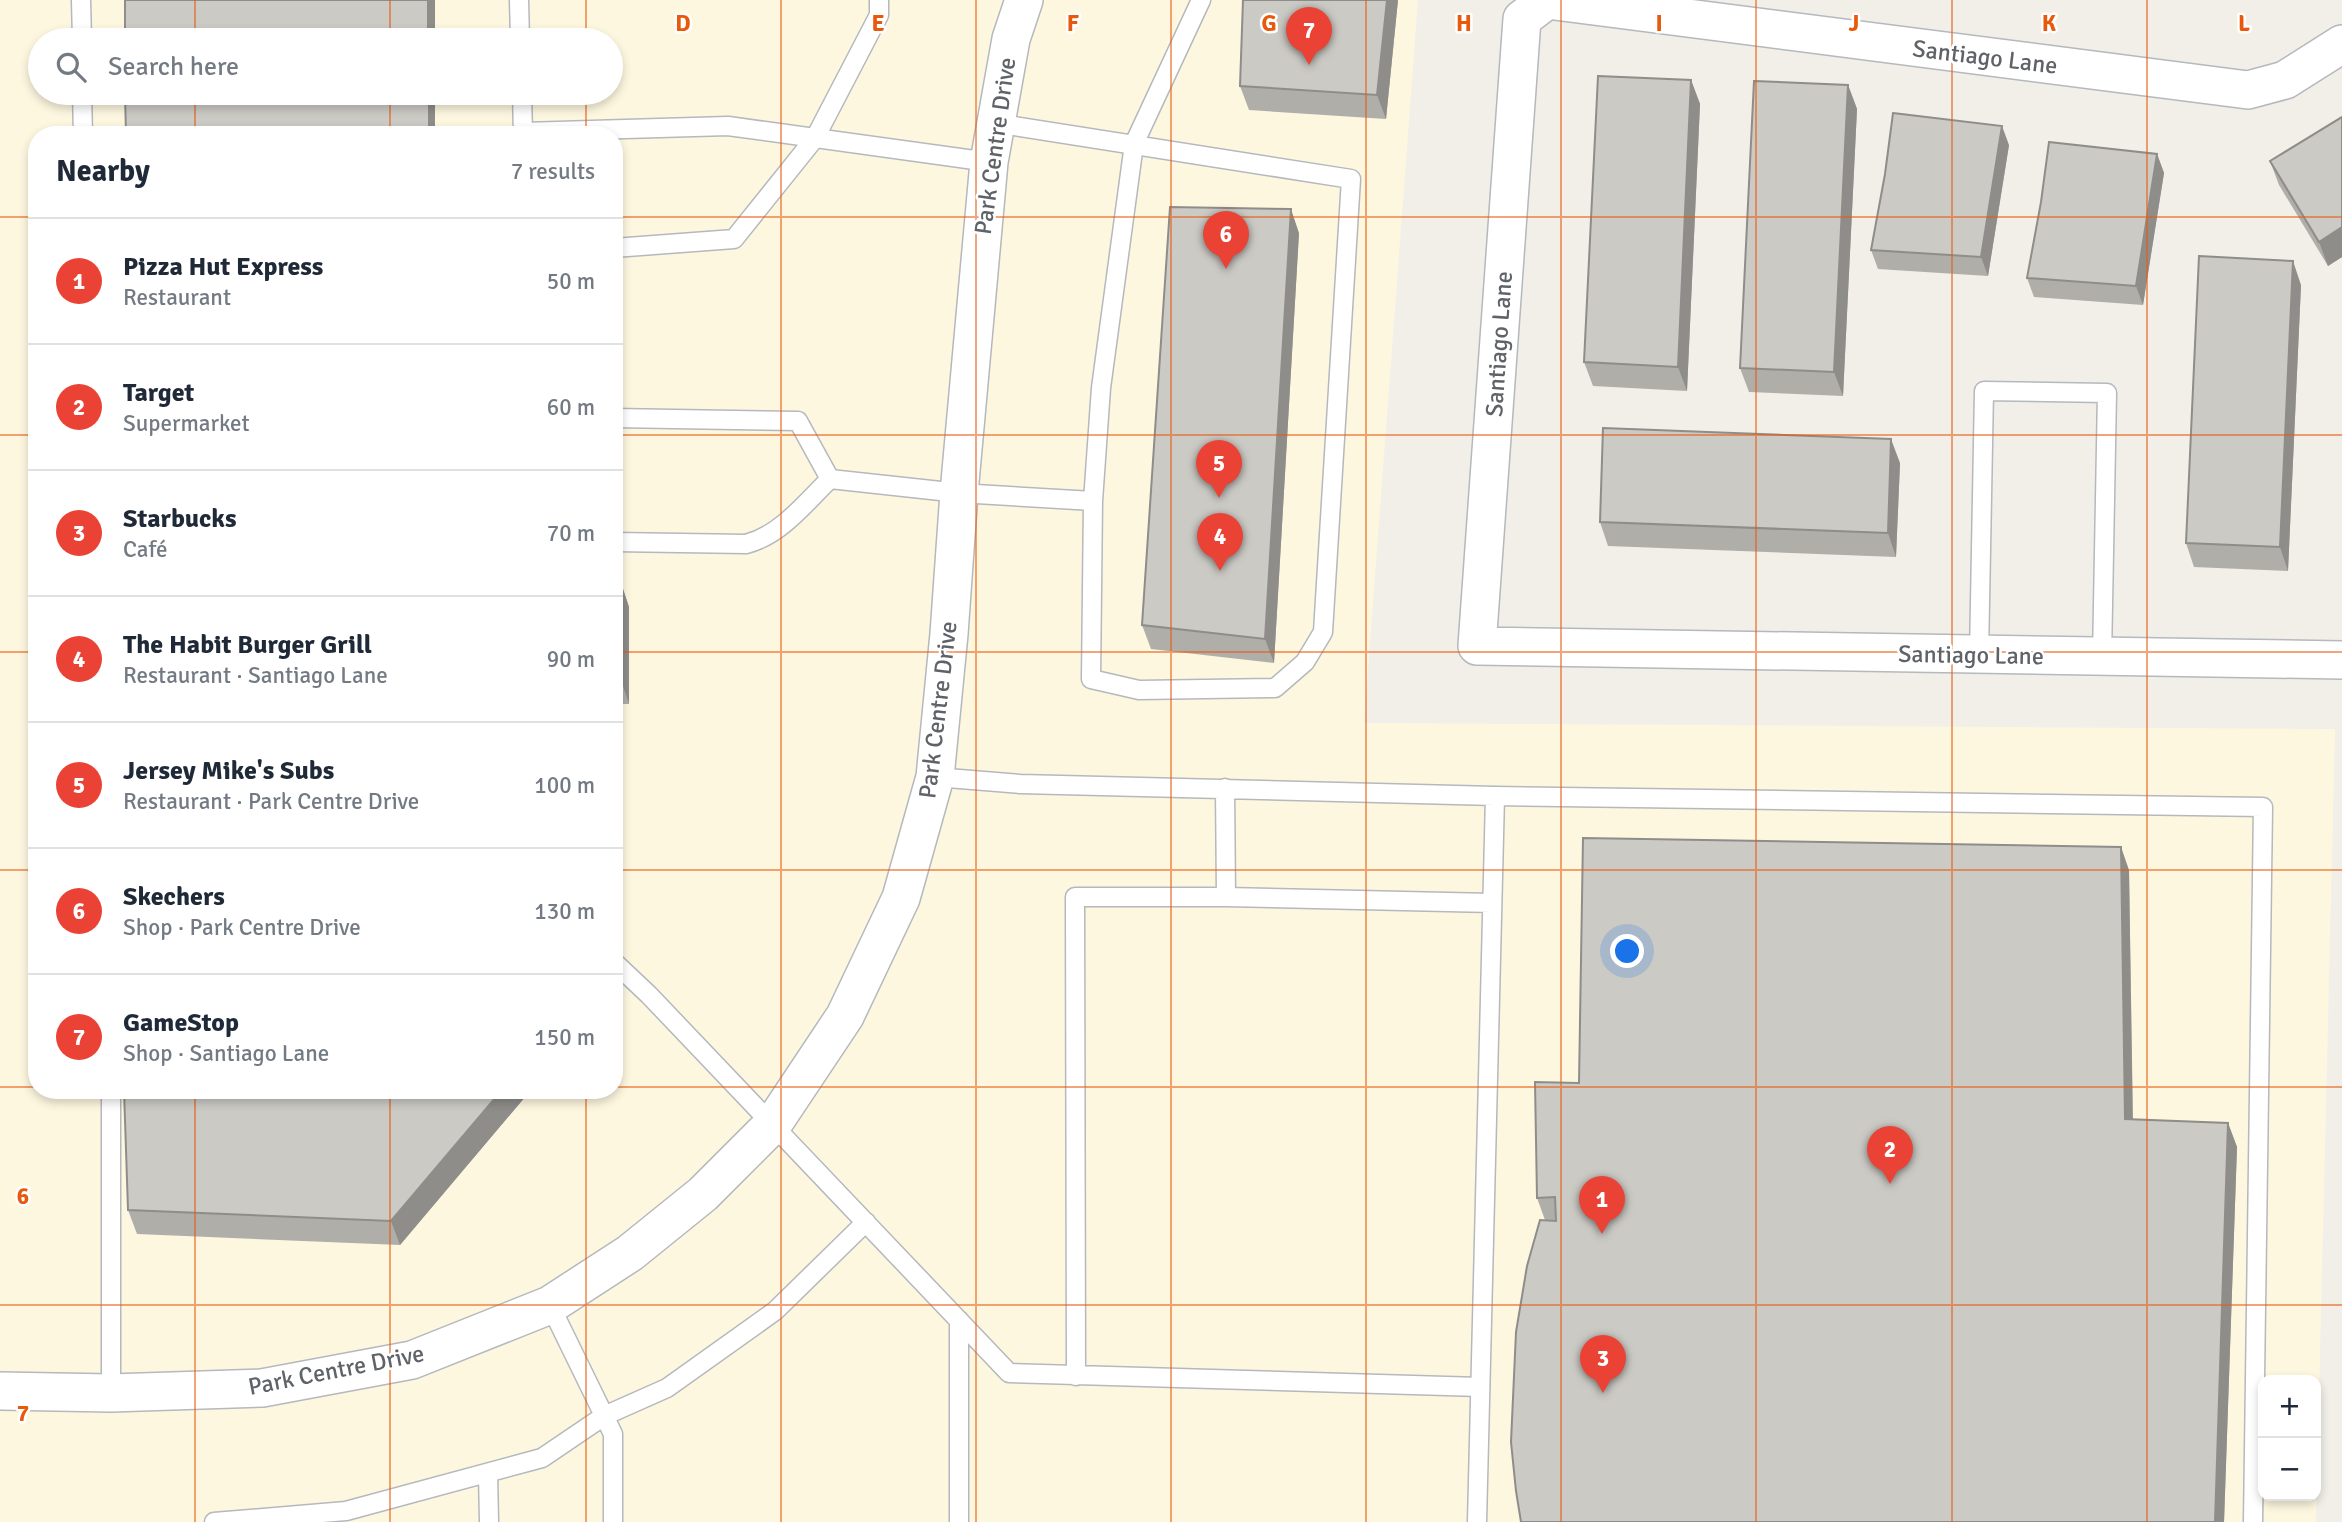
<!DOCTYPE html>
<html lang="en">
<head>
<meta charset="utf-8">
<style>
	:root { --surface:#fff; --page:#f2f2f3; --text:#1f2937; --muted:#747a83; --line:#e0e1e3; --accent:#ea4335 }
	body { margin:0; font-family:Signika,sans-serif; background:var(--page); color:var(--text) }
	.controls { position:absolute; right:21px; bottom:21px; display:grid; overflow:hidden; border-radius:14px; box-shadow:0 4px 10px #0003 }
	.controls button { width:63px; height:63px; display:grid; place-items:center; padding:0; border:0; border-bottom:2px solid var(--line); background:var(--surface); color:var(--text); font:35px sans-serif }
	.you { position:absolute; left:1628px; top:952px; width:24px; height:24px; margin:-18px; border:5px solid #fff; border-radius:50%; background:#1a73e8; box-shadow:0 0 0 10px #1a73e833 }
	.badge { display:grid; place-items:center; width:46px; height:46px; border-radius:50%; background:var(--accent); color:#fff; font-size:23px; font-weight:700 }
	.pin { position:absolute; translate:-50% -58px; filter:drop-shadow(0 2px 4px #0008) }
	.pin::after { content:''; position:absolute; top:37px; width:24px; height:21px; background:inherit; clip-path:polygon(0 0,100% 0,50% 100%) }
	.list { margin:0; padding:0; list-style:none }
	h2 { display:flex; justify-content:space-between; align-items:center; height:91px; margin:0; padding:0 28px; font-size:30px }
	h2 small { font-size:23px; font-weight:400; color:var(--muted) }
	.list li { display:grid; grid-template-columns:46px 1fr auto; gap:21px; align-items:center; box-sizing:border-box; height:126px; padding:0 28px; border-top:2px solid var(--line) }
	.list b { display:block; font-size:26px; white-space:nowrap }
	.list p { margin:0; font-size:23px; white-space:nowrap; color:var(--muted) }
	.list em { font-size:23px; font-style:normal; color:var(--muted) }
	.icon { flex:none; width:38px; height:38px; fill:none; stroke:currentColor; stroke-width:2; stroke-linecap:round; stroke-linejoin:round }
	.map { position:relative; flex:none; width:2342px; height:1522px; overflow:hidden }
	.search { position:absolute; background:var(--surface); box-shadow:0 4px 10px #0003; left:28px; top:28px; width:595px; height:77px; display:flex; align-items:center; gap:18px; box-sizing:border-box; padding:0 24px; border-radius:38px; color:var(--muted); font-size:26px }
	.panel { position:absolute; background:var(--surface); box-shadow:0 4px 10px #0003; left:28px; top:126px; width:595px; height:973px; border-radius:28px }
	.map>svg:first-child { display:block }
	.commercial { fill:#fef7e0; fill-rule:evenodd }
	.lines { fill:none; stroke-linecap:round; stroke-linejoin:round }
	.lane-casing { stroke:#b5b8bc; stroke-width:21 }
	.street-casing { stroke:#b5b8bc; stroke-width:40 }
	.lane { stroke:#fff; stroke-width:18 }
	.street { stroke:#fff; stroke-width:37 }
	.wall { fill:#afaea9 }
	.shaded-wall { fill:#8f8d8a }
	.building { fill:#cccac5; stroke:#8f8d8a; stroke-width:2 }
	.grid { fill:none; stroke:#e8590c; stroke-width:2; stroke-opacity:0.55 }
	.labels { text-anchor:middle; stroke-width:5; stroke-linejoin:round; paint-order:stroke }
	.street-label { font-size:24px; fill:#5f6368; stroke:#fff }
	.grid-label { font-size:23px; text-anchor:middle; font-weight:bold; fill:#e8590c; stroke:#fff; stroke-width:5; stroke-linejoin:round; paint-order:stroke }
</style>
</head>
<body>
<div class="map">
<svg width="2342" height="1522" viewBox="0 0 2342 1522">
	<rect width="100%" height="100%" fill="#f1efe8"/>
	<path class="commercial" d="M 0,0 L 1418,0 L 1364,723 L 2335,729 L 2316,1522 L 0,1522 ZM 40,40 L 611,40 L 611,93 L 40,93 ZM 37,135 L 614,135 L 614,1090 L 37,1090 ZM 2263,1380 L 2316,1380 L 2316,1496 L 2263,1496 Z"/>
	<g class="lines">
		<g class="lane-casing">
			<path id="lane" d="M 81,0 L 82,40
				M 519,0 L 520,40
				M 82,93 L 83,135
				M 522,93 L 523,135
				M 995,123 L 1351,179 L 1323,632 L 1305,662 L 1275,688 L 1139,690 L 1091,679 L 1093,501
				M 523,132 L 728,126 L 989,162
				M 614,248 L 734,239 L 815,138 L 879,15 L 879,0
				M 614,418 L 798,421 L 830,479 L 959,493 L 1093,501 L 1101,388 L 1134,144 L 1201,0
				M 614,542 L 746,544 C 781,535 805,503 830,479
				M 1979,655 L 1984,391 L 2107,393 L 2102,658
				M 935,777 L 1020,784 L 1495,796 L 2263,807 L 2253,1522
				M 1226,897 L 1492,903
				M 614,962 L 649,995 L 1009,1373 L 1480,1387
				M 550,1305 L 613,1434 L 613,1522
				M 1076,1376 L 1075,897 L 1226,897 L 1225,788
				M 111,1393 L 111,1090
				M 488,1473 L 489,1522
				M 214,1522 L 346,1511 L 542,1458 L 604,1416 L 667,1388 L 775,1311 L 866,1222
				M 959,1522 L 959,1320
				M 1477,1522 L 1495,796"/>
		</g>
		<g class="street-casing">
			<path id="street" d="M 2342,44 L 2285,80 L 2248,90 L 1547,0 L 1522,19 L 1477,646 L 2342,660
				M 0,1391 L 111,1393 L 262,1388 L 412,1360 L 550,1305 L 630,1253 L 703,1194 L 773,1124 L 845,1016 L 901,898 L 935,777 L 949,634 L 959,493 L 989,162 L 1011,39 L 1024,0"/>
		</g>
		<use href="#lane" class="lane"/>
		<use href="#street" class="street"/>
	</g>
	<path class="wall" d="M 1398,0 L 1386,119 L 1249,110 L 1240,86 Z
		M 1691,80 L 1700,104 L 1687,391 L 1593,386 L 1584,362 Z
		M 1848,85 L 1857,109 L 1843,396 L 1749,392 L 1740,368 Z
		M 2342,117 L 2342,257 L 2328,266 L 2279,185 L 2270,161 Z
		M 2009,145 L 1988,276 L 1878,269 L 1871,250 L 1885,174 Z
		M 2157,154 L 2164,173 L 2143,305 L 2034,297 L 2027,278 Z
		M 1299,233 L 1274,663 L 1151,649 L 1142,625 Z
		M 2301,285 L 2288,571 L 2194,567 L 2186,543 Z
		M 1900,463 L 1896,557 L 1608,546 L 1600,522 Z
		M 614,583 L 621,583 L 629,607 L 629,704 L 614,704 Z
		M 2129,870 L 2133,1119 L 2228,1123 L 2237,1147 L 2224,1522 L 1545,1220 L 1537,1198 L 1579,1083 Z
		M 531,1090 L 400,1245 L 137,1234 L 128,1210 Z"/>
	<path class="shaded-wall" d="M 428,0 L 435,0 L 435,40 L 428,40 Z
		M 1387,0 L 1398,0 L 1386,119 L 1377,95 Z
		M 1691,80 L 1700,104 L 1687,391 L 1678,367 Z
		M 1848,85 L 1857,109 L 1843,396 L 1834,372 Z
		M 429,93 L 435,93 L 435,135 L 429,135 Z
		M 2002,126 L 2009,145 L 1988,276 L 1981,257 Z
		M 2157,154 L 2164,173 L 2143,305 L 2136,286 Z
		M 1291,209 L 1299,233 L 1274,663 L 1265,639 Z
		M 2342,227 L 2342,257 L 2328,266 L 2319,242 Z
		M 2293,261 L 2301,285 L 2288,571 L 2280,547 Z
		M 1891,439 L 1900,463 L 1896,557 L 1888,533 Z
		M 621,583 L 629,607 L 629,704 L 621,680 Z
		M 2121,847 L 2129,870 L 2133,1142 L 2125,1119 Z
		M 502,1090 L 531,1090 L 400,1245 L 391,1221 Z
		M 2228,1123 L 2237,1147 L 2224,1522 L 2215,1522 Z"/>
	<path class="building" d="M 125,0 L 428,0 L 428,40 L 125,40 Z
		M 1243,0 L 1387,0 L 1377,95 L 1240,86 Z
		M 1598,76 L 1691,80 L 1678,367 L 1584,362 Z
		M 1754,81 L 1848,85 L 1834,372 L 1740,368 Z
		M 125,93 L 429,93 L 429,135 L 126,135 Z
		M 1893,113 L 2002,126 L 1981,257 L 1871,250 L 1885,174 Z
		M 2342,117 L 2342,227 L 2319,242 L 2270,161 Z
		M 2049,142 L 2157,154 L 2136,286 L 2027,278 L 2041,202 Z
		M 1170,207 L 1291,209 L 1265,639 L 1142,625 Z
		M 2199,256 L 2293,261 L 2280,547 L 2186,543 Z
		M 1603,428 L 1891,439 L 1888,533 L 1600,522 Z
		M 614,583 L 621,583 L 621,680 L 614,680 Z
		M 1583,838 L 2121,847 L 2125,1119 L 2228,1123 L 2215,1522 L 1521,1522 L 1516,1491 L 1511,1442 L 1516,1332 L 1527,1266 L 1540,1220 L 1556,1221 L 1555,1197 L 1537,1198 L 1535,1082 L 1579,1083 Z
		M 124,1090 L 502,1090 L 391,1221 L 128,1210 Z"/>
	<path class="grid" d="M 195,0 L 195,40M 390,0 L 390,40M 586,0 L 586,40M 781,0 L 781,1522M 976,0 L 976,1522M 1171,0 L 1171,1522M 1366,0 L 1366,1522M 1561,0 L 1561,1522M 1756,0 L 1756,1522M 1952,0 L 1952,1522M 2147,0 L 2147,1522M 195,93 L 195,135M 390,93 L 390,135M 586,93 L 586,135M 0,217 L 37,217M 614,217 L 2342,217M 0,435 L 37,435M 614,435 L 2342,435M 0,652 L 37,652M 614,652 L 2342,652M 0,870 L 37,870M 614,870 L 2342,870M 0,1087 L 37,1087M 614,1087 L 2342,1087M 195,1090 L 195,1522M 390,1090 L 390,1522M 586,1090 L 586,1522M 0,1305 L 2342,1305"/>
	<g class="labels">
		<g class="street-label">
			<text transform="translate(1985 57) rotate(7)" y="8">Santiago Lane</text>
			<text transform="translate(995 146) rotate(-82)" y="8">Park Centre Drive</text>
			<text transform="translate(1499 344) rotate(-86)" y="8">Santiago Lane</text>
			<text transform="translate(1971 655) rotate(1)" y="8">Santiago Lane</text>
			<text transform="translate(938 710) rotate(-83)" y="8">Park Centre Drive</text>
			<text transform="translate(336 1370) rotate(-11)" y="8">Park Centre Drive</text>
		</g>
	</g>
	<g class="grid-label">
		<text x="683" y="31">D</text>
		<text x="878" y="31">E</text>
		<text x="1073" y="31">F</text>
		<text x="1269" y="31">G</text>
		<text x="1464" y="31">H</text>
		<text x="1659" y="31">I</text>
		<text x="1854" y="31">J</text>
		<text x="2049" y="31">K</text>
		<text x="2244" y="31">L</text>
		<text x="23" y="1204">6</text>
		<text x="23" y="1421">7</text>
	</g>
</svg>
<div class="controls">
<button>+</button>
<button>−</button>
</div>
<div class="you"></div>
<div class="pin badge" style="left:1602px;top:1234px">1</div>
<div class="pin badge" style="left:1890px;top:1184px">2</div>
<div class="pin badge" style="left:1603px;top:1393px">3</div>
<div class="pin badge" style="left:1220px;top:571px">4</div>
<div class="pin badge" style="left:1219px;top:498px">5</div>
<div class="pin badge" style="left:1226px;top:269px">6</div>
<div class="pin badge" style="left:1309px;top:65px">7</div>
<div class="search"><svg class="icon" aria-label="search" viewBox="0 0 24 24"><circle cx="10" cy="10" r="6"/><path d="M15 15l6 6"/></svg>Search here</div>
<section class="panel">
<h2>Nearby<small>7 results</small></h2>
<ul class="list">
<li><span class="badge">1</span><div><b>Pizza Hut Express</b><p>Restaurant</p></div><em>50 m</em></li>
<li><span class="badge">2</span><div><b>Target</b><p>Supermarket</p></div><em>60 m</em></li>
<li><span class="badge">3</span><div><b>Starbucks</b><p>Café</p></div><em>70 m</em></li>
<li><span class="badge">4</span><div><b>The Habit Burger Grill</b><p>Restaurant · Santiago Lane</p></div><em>90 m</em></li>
<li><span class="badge">5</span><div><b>Jersey Mike's Subs</b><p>Restaurant · Park Centre Drive</p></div><em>100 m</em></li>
<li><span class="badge">6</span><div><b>Skechers</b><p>Shop · Park Centre Drive</p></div><em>130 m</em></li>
<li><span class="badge">7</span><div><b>GameStop</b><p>Shop · Santiago Lane</p></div><em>150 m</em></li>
</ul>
</section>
</div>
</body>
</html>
